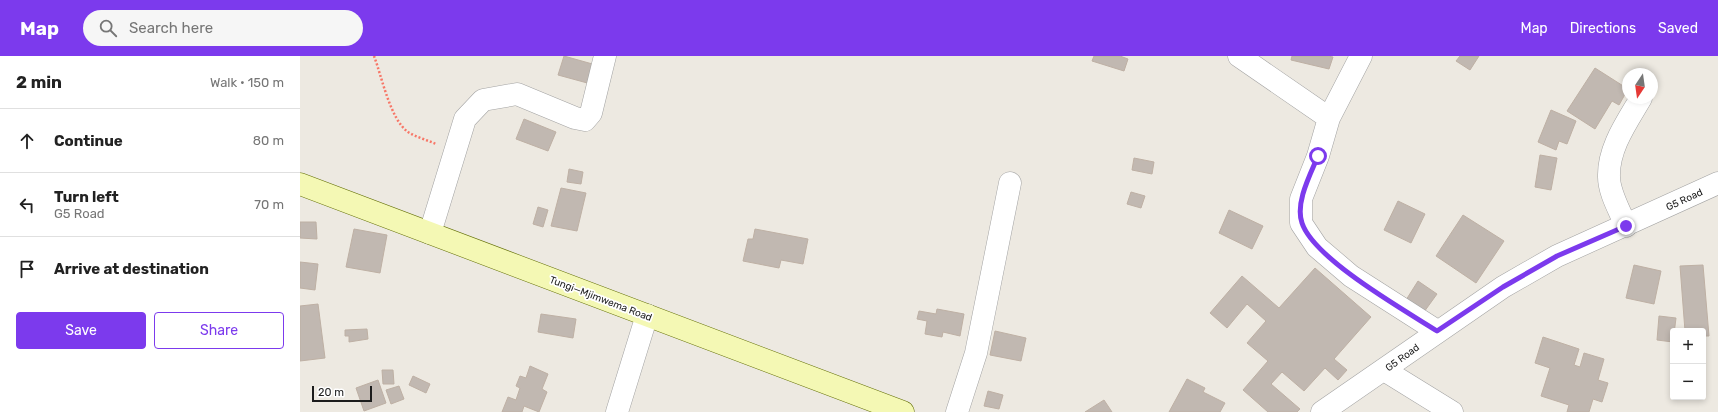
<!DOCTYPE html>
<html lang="en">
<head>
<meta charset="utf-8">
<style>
	:root { --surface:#fff; --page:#f6f6f6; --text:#222; --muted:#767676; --line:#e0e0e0; --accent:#7c3aed }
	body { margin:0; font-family:Rubik,sans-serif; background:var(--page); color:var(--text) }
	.controls { position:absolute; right:12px; bottom:12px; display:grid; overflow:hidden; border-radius:4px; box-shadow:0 2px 6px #0003 }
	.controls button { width:36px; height:36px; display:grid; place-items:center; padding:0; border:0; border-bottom:1px solid var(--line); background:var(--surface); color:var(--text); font:20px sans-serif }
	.compass { position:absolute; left:1322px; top:12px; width:36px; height:36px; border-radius:50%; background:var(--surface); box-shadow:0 2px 6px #0003; rotate:193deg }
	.scale { position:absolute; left:12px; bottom:10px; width:60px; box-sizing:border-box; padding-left:4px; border:2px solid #1c1c1c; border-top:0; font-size:11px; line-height:14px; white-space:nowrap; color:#1c1c1c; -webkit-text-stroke:3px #fff; paint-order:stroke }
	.stop { position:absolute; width:12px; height:12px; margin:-9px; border:3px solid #7c3aed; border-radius:50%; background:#fff }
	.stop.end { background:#7c3aed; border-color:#fff; box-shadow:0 1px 4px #0008 }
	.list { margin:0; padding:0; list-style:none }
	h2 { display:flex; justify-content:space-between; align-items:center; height:52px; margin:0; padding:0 16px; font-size:17px }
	h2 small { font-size:13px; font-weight:400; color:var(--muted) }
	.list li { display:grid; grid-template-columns:26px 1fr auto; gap:12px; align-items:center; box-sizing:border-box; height:64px; padding:0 16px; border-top:1px solid var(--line) }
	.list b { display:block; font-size:15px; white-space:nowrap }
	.list p { margin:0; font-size:13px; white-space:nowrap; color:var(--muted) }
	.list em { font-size:13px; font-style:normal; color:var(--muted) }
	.actions { display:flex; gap:8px; padding:12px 16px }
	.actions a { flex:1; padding:9px 0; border:1px solid var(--accent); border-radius:4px; text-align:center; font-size:14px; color:var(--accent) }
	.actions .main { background:var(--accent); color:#fff }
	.icon { flex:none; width:22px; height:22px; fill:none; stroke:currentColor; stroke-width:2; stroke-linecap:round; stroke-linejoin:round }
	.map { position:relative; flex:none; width:1418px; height:356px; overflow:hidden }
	header { display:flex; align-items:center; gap:24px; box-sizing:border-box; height:56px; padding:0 20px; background:var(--accent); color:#fff }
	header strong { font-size:19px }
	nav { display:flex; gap:22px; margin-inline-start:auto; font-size:14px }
	.search { width:280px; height:36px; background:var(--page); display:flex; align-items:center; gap:10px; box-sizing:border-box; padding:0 14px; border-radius:22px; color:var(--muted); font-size:15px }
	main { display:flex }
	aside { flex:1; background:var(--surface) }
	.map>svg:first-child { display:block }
	.building { fill:#c1b8b1; stroke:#beb0a4 }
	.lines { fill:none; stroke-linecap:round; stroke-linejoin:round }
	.street-casing { stroke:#a3a3a3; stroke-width:23 }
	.secondary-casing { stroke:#636f06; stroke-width:23 }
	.path { stroke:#f77768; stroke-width:2.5; stroke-dasharray:2 2; stroke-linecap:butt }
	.street { stroke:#fff; stroke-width:22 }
	.secondary { stroke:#f4f8b4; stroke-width:22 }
	.route { stroke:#7c3aed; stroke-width:5 }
	.labels { text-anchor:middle; stroke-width:3.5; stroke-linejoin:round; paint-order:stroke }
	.street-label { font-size:10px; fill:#1c1c1c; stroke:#fff }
</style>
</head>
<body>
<header>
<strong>Map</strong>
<div class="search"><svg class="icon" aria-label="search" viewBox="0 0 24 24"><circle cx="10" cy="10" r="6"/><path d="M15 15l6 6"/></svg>Search here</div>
<nav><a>Map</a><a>Directions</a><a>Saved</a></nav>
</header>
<main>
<aside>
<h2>2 min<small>Walk · 150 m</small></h2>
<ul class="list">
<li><svg class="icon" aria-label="ahead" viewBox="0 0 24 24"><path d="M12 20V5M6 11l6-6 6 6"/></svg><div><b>Continue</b></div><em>80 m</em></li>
<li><svg class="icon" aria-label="left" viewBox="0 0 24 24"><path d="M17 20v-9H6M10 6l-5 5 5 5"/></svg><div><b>Turn left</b><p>G5 Road</p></div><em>70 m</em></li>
<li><svg class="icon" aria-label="arrive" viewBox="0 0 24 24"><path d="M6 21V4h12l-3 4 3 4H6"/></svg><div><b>Arrive at destination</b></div></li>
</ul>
<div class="actions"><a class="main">Save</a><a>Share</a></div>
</aside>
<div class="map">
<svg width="1418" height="356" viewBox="0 0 1418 356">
	<rect width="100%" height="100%" fill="#ede9e1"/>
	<path class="building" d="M 264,0 L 296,9 L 291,28 L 258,19 Z
		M 794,0 L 820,0 L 828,3 L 824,15 L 792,5 Z
		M 992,0 L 1028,0 L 1033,1 L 1029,13 L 991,4 Z
		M 1160,0 L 1179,0 L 1170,14 L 1156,5 Z
		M 1295,12 L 1328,33 L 1319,49 L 1312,45 L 1295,73 L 1267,55 Z
		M 1251,54 L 1276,65 L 1267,88 L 1259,85 L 1256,94 L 1238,86 Z
		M 224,63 L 256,76 L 248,95 L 216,83 Z
		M 1240,99 L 1257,102 L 1251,134 L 1235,131 Z
		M 834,102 L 854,106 L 852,118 L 832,114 Z
		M 269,113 L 283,116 L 281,128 L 267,126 Z
		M 261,132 L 286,137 L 277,175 L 251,170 Z
		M 831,136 L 845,140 L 841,152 L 827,148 Z
		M 1098,145 L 1125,158 L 1111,187 L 1084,174 Z
		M 238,151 L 248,154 L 243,171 L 233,168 Z
		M 929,154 L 963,170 L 952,193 L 919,177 Z
		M 1163,159 L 1204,185 L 1176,227 L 1136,200 Z
		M 0,166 L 16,166 L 17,183 L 0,182 Z
		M 54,173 L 87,179 L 80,217 L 46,211 Z
		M 455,173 L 508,183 L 503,208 L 481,204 L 479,212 L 443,205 L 448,183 L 453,183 Z
		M 0,206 L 18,208 L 15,234 L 0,232 Z
		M 1334,209 L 1361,215 L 1354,248 L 1326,242 Z
		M 1403,209 L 1409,280 L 1403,280 L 1403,275 L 1385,275 L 1380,210 Z
		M 1015,212 L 1071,261 L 1034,303 L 1047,314 L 1038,324 L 1025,312 L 1004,335 L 982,316 L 971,328 L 1000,353 L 997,356 L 968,356 L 943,334 L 968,305 L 947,287 L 966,265 L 947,248 L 927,272 L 910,257 L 942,220 L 979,252 Z
		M 1118,225 L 1137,238 L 1124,256 L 1106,244 Z
		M 18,248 L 25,302 L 0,305 L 0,250 Z
		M 637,253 L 664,258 L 660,280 L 643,276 L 642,281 L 625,278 L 627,265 L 617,263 L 619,255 L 636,258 Z
		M 241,258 L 276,263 L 273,282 L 238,276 Z
		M 1359,260 L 1376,262 L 1373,286 L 1357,284 Z
		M 67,273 L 68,283 L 49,286 L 49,280 L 45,280 L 45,274 Z
		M 695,275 L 726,282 L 721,305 L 690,299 Z
		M 1243,281 L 1279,293 L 1274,309 L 1280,311 L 1284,297 L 1304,303 L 1298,324 L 1308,327 L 1302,346 L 1293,343 L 1289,356 L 1267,356 L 1269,349 L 1241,340 L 1250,312 L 1235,307 Z
		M 230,310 L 248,318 L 242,333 L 247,336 L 239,356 L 224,350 L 222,356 L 202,356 L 208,341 L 216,344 L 220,332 L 216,330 L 220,320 L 226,322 Z
		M 82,314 L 93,314 L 94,328 L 83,328 Z
		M 113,320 L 130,328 L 126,337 L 109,329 Z
		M 887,323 L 905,332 L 903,336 L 925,347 L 920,356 L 869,356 Z
		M 78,324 L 86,347 L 64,355 L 56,332 Z
		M 99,330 L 104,343 L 91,348 L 86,334 Z
		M 688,335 L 703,339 L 699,353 L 684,350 Z
		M 804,344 L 812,356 L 785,356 Z"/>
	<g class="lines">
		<g class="street-casing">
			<path id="street" d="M 939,0 L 1029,62
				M 1061,0 L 1029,62 L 1018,100 L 1001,143 L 1001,167 L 1017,191 L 1051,220 L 1137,275
				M 1326,170 C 1320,155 1309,137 1309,121 C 1308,92 1327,66 1341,42
				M 130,177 L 165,63 L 183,44 L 217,38 L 275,62 L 285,64 L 291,57 L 305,0
				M 1084,314 L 1152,356
				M 317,356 L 347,259
				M 657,356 L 676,297 L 710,127
				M 1022,356 L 1203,231 L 1257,200 L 1418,127"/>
		</g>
		<g class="secondary-casing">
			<path id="secondary" d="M 0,128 L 603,356"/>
		</g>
		<path class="path" d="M 74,0 C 82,21 90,63 108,76 C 116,81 127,84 136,88"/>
		<use href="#street" class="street"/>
		<use href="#secondary" class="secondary"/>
	</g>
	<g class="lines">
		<path class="route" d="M 1018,100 C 1010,119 995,147 1002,167 C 1014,203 1104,254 1137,275 L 1203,231 L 1257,200 L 1326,170"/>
	</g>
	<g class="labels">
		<g class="street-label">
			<text transform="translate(1384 143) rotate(-25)" y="4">G5 Road</text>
			<text transform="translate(301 242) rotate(21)" y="4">Tungi—Mjimwema Road</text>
			<text transform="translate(1102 301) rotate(-36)" y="4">G5 Road</text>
		</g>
	</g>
</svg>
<div class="controls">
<button>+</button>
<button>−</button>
</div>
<svg class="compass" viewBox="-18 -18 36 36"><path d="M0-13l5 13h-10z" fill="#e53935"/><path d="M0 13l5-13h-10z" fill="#767676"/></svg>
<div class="scale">20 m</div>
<div class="stop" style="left:1018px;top:100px"></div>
<div class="stop end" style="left:1326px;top:170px"></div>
</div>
</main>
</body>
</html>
